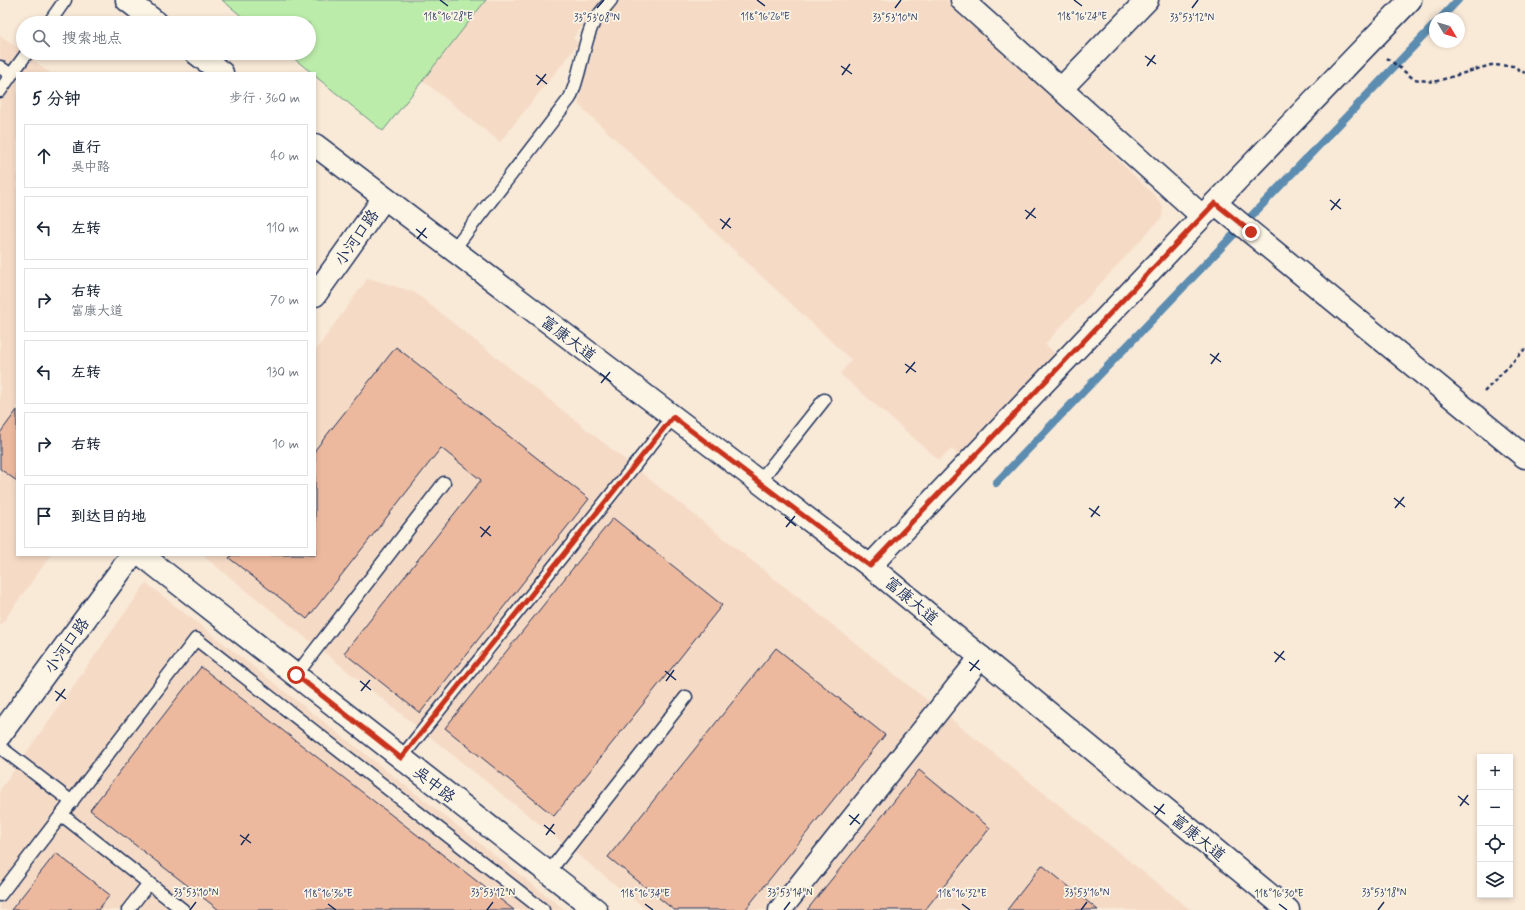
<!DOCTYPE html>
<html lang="zh">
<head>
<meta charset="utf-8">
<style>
	:root { --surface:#fff; --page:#f2f2f3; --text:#1f2937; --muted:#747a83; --line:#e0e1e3 }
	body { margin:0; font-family:Mynerve,"LXGW WenKai TC",sans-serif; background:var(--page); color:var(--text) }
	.controls { position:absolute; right:12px; bottom:12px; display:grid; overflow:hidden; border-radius:0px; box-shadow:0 2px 6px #0003 }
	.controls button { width:36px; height:36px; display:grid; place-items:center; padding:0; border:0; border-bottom:1px solid var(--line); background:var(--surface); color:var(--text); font:20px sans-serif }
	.compass { position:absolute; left:1429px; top:12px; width:36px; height:36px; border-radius:50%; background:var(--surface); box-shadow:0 2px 6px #0003; rotate:128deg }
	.stop { position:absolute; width:12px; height:12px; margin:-9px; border:3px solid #c8321e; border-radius:50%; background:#fff }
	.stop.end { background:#c8321e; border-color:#fff; box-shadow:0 1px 4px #0008 }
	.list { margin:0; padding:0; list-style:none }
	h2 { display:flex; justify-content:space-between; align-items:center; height:52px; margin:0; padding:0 16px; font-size:17px }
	h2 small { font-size:13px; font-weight:400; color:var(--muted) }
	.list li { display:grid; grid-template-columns:26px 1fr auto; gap:12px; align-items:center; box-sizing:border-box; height:64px; margin:0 8px 8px; padding:0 8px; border:1px solid var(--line); border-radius:0px }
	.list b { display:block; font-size:15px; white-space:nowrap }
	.list p { margin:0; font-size:13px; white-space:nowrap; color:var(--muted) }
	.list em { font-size:13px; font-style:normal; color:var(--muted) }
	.icon { flex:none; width:22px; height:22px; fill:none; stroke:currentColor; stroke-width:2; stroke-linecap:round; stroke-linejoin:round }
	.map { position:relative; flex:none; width:1525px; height:910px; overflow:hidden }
	.search { position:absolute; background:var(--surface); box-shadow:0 2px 6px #0003; left:16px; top:16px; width:300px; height:44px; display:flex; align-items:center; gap:10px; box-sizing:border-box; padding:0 14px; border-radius:22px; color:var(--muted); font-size:15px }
	.panel { position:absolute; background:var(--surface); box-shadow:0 2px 6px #0003; left:16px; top:72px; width:300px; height:484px; border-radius:0px }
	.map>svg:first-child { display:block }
	.built { fill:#f5dbc6 }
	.green { fill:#bcecaa; stroke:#6c8e84 }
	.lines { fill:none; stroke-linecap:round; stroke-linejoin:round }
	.stream { stroke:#5c8db1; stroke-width:8 }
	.building { fill:#ecb99e; stroke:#1b2f5e }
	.lane-casing { stroke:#1b2f5e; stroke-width:15 }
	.street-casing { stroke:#1b2f5e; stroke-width:25 }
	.secondary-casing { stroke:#1b2f5e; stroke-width:25 }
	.path { stroke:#1b2f5e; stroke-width:2.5; stroke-dasharray:4 3; stroke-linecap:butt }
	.lane { stroke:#fcf5e5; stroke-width:12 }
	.street { stroke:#fcf5e5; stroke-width:22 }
	.secondary { stroke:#fcf5e5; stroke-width:22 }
	.route { stroke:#c8321e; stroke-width:5 }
	.ticks { fill:none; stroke:#1b2f5e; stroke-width:1.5 }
	.labels { text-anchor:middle; stroke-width:3.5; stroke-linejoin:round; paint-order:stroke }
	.street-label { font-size:16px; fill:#1b2f5e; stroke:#fcf5e5 }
	.ticks-label { font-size:10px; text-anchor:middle; fill:#1b2f5e; stroke:#fcf5e5; stroke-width:3.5; stroke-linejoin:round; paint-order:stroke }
</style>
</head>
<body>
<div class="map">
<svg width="1525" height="910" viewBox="0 0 1525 910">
	<rect width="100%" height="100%" fill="#f9e9d7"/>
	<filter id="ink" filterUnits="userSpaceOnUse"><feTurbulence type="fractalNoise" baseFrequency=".025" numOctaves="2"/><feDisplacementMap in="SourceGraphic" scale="8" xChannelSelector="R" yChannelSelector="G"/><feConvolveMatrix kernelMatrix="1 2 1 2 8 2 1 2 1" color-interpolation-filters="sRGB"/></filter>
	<g filter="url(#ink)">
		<path class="built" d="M 486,0 L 603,0 L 573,38 L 579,43 L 500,142 L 422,80 Z
			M 618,0 L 946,0 L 1057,100 L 1155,196 L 1163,206 L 1162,217 L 1045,344 L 1059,357 L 962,459 L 952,449 L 939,460 L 840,374 L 851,360 L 578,104 L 600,23 Z
			M 0,35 L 50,73 L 17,73 L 17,555 L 51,555 L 0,626 Z
			M 368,278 L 414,292 L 1191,910 L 647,910 L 202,555 L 315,555 L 315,351 Z
			M 146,583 L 565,910 L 0,910 L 0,790 Z"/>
		<path class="green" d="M 222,0 L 486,0 L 383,131 L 315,76 L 315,73 L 312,73 L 287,53 L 309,53 L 309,23 L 250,23 Z"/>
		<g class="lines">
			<path class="stream" d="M 1441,18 L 1458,0
				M 996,483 L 1435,24"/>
		</g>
		<path class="building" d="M 396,347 L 589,499 L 420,713 L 344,653 L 481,480 L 441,448 L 307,619 L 229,558 L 232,555 L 315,555 L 315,450 Z
			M 17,410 L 17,481 L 0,469 L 0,433 Z
			M 613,518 L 722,605 L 554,816 L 445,728 Z
			M 776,648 L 885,735 L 745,910 L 674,910 L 608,857 Z
			M 201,667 L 514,910 L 219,910 L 90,810 Z
			M 919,770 L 990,828 L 925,910 L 807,910 Z
			M 56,853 L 110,895 L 98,910 L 11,910 Z
			M 1042,865 L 1098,910 L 1007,910 Z"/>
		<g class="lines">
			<g class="lane-casing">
				<path id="lane" d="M 49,23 L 65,0
					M 0,67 L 11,75 L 27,53
					M 0,91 L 11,75
					M 453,250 L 570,98 C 580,76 582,51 591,28 C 595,18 604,9 611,0
					M 759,482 L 824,400
					M 296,675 L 444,483
					M 0,747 L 72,802
					M 401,758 L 673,417
					M 62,815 L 183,910
					M 548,873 L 686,697
					M 0,895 L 196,639 L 543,910
					M 128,910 L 149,883"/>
			</g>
			<g class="street-casing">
				<path id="street" d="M 962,0 L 1202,216
					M 1061,89 L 1147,0
					M 1215,203 L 1525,457
					M 142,555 L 596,910
					M 870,566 L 1215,203 L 1410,0
					M 780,910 L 981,657"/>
			</g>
			<g class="secondary-casing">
				<path id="secondary" d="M 127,0 L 157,23
					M 196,53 L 222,73
					M 315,145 L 870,566 L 1288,910
					M 315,295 L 384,198
					M 0,735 L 132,555"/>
			</g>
			<path class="path" d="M 1387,58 L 1414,79 L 1434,82 L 1491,65 L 1513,66 L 1525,73
				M 1484,392 L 1525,349"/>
			<use href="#lane" class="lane"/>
			<use href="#street" class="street"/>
			<use href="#secondary" class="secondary"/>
		</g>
	</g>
	<g class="lines" filter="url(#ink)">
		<path class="route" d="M 296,675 L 401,758 L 673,417 L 870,566 L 1215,203 L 1251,232"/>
	</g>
	<path class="ticks" d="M 440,0 L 448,6M 757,0 L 765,6M 1074,0 L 1082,6M 597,8 L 604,0M 895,8 L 901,0M 1192,8 L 1198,0M 1145,56 L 1156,64M 841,66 L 852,74M 1147,66 L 1155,55M 536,75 L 547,84M 842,75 L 850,64M 537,85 L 546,74M 1330,200 L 1341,209M 1025,210 L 1036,218M 1331,210 L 1340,199M 720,219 L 731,228M 1026,219 L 1035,208M 416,229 L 427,238M 722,229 L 730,218M 417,239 L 426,228M 1210,354 L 1221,362M 905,364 L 916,372M 1211,364 L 1219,353M 600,373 L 611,382M 906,373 L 915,362M 601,383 L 610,372M 1394,498 L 1405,507M 1089,508 L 1100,516M 1395,508 L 1404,497M 785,517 L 796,526M 1091,517 L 1099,506M 480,527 L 491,536M 786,527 L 795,516M 481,537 L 490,526M 1274,652 L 1285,660M 969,662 L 980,670M 1275,662 L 1284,651M 665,671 L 676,680M 970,671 L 979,660M 360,681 L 371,690M 666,681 L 674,670M 55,691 L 66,699M 361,691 L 370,680M 56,701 L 65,689M 1458,796 L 1469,805M 1154,806 L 1165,814M 1460,806 L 1468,795M 849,815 L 860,824M 1155,815 L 1164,804M 544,825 L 555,834M 850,825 L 859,814M 240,835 L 251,843M 546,835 L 554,824M 241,845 L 249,834M 328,904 L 336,910M 645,904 L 653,910M 962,904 L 970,910M 1279,904 L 1287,910M 190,910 L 196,902M 487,910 L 493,902M 784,910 L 790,902M 1081,910 L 1087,902M 1378,910 L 1384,902"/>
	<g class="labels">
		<g class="street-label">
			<text transform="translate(356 237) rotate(-55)" y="6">小河口路</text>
			<text transform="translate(569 338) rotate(37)" y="6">富康大道</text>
			<text transform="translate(912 600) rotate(40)" y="6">富康大道</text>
			<text transform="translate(66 645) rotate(-54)" y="6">小河口路</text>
			<text transform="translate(435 784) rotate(38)" y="6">吴中路</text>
			<text transform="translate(1199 837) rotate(39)" y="6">富康大道</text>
		</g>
	</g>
	<g class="ticks-label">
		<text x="448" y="20">118°16'28"E</text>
		<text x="765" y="20">118°16'26"E</text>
		<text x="1082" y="20">118°16'24"E</text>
		<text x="597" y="21">33°53'08"N</text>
		<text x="895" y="21">33°53'10"N</text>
		<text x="1192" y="21">33°53'12"N</text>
		<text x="196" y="896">33°53'10"N</text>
		<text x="493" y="896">33°53'12"N</text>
		<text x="790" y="896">33°53'14"N</text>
		<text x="1087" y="896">33°53'16"N</text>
		<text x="1384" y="896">33°53'18"N</text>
		<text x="328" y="897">118°16'36"E</text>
		<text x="645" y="897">118°16'34"E</text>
		<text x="962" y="897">118°16'32"E</text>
		<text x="1279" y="897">118°16'30"E</text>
	</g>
</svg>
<div class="controls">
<button>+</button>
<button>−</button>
<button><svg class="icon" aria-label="locate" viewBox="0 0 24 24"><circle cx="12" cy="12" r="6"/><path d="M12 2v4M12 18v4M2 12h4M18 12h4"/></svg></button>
<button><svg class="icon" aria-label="layers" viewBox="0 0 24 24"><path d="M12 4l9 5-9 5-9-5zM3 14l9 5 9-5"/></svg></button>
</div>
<svg class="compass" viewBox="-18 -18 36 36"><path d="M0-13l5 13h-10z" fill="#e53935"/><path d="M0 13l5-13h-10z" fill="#747a83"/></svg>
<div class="stop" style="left:296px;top:675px"></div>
<div class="stop end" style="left:1251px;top:232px"></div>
<div class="search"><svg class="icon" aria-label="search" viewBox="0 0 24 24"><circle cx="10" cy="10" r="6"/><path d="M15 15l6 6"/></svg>搜索地点</div>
<section class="panel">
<h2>5 分钟<small>步行 · 360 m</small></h2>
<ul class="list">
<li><svg class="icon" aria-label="ahead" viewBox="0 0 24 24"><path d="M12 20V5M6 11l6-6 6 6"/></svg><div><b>直行</b><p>吴中路</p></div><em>40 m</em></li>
<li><svg class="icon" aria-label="left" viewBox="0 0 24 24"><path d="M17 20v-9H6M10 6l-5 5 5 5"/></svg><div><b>左转</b></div><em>110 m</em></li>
<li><svg class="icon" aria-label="right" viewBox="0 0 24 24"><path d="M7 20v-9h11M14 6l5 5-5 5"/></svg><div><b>右转</b><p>富康大道</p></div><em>70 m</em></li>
<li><svg class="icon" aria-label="left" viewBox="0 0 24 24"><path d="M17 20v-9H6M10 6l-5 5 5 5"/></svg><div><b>左转</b></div><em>130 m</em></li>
<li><svg class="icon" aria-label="right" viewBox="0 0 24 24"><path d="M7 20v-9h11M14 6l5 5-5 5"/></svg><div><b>右转</b></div><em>10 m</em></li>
<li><svg class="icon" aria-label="arrive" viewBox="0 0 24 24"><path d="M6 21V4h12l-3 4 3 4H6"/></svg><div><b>到达目的地</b></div></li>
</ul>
</section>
</div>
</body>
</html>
